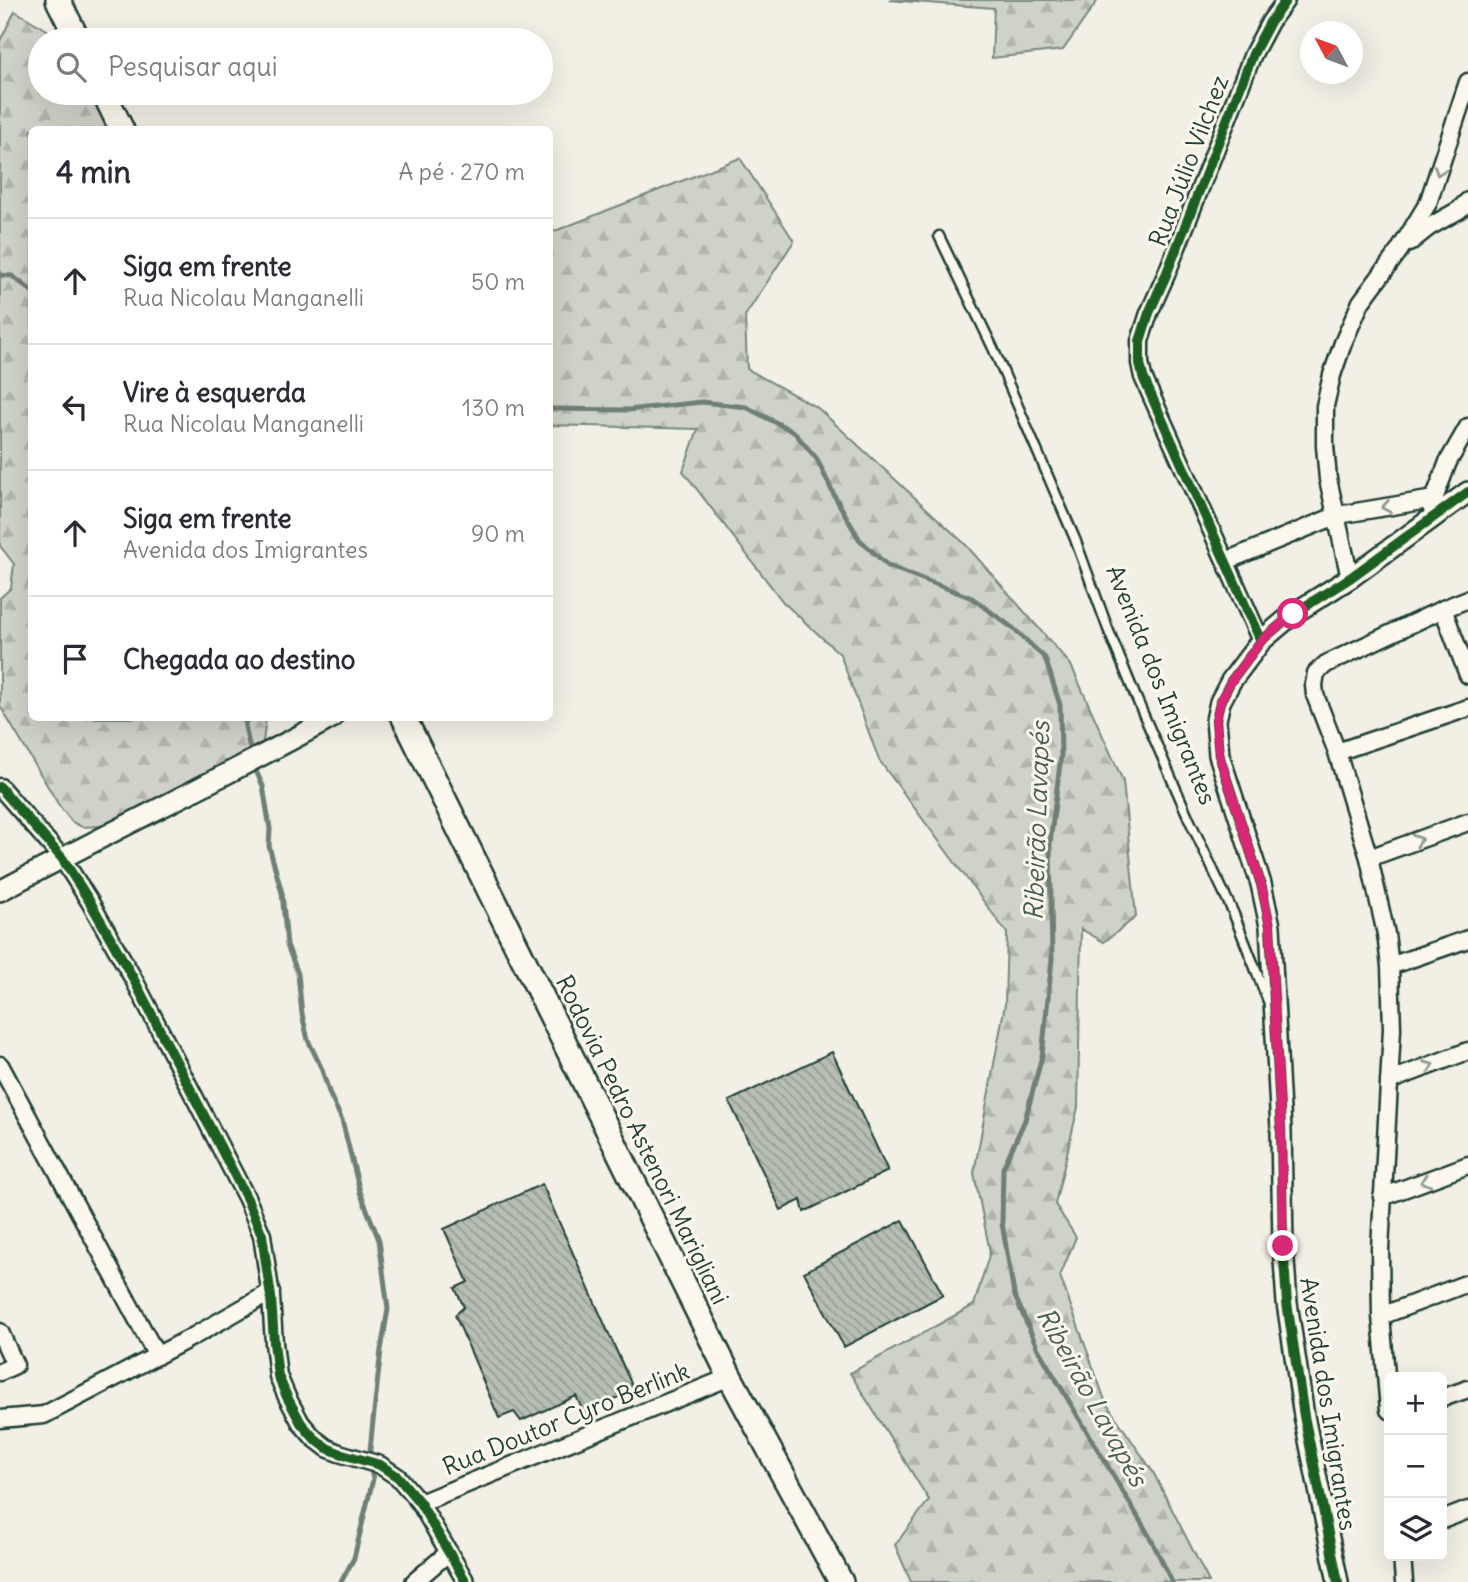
<!DOCTYPE html>
<html lang="pt">
<head>
<meta charset="utf-8">
<style>
	:root { --surface:#fff; --page:#f2f2f3; --text:#2b2b33; --muted:#7c7c81; --line:#e1e1e2 }
	body { margin:0; font-family:Delius,sans-serif; background:var(--page); color:var(--text) }
	.controls { position:absolute; right:21px; bottom:21px; display:grid; overflow:hidden; border-radius:10px; box-shadow:0 7px 28px #0002 }
	.controls button { width:63px; height:63px; display:grid; place-items:center; padding:0; border:0; border-bottom:2px solid var(--line); background:var(--surface); color:var(--text); font:35px sans-serif }
	.compass { position:absolute; left:1300px; top:21px; width:63px; height:63px; border-radius:50%; background:var(--surface); box-shadow:0 7px 28px #0002; rotate:311deg }
	.stop { position:absolute; width:21px; height:21px; margin:-16px; border:5px solid #db2777; border-radius:50%; background:#fff }
	.stop.end { background:#db2777; border-color:#fff; box-shadow:0 2px 7px #0008 }
	.list { margin:0; padding:0; list-style:none }
	h2 { display:flex; justify-content:space-between; align-items:center; height:91px; margin:0; padding:0 28px; font-size:30px }
	h2 small { font-size:23px; font-weight:400; color:var(--muted) }
	.list li { display:grid; grid-template-columns:46px 1fr auto; gap:21px; align-items:center; box-sizing:border-box; height:126px; padding:0 28px; border-top:2px solid var(--line) }
	.list b { display:block; font-size:26px; white-space:nowrap }
	.list p { margin:0; font-size:23px; white-space:nowrap; color:var(--muted) }
	.list em { font-size:23px; font-style:normal; color:var(--muted) }
	.icon { flex:none; width:38px; height:38px; fill:none; stroke:currentColor; stroke-width:2; stroke-linecap:round; stroke-linejoin:round }
	.map { position:relative; flex:none; width:1468px; height:1582px; overflow:hidden }
	.search { position:absolute; background:var(--surface); box-shadow:0 7px 28px #0002; left:28px; top:28px; width:525px; height:77px; display:flex; align-items:center; gap:18px; box-sizing:border-box; padding:0 24px; border-radius:38px; color:var(--muted); font-size:26px }
	.panel { position:absolute; background:var(--surface); box-shadow:0 7px 28px #0002; left:28px; top:126px; width:525px; height:595px; border-radius:10px }
	.map>svg:first-child { display:block }
	.forest { fill:url(#forest-firs); stroke:#77887e; stroke-width:2 }
	.lines { fill:none; stroke-linecap:round; stroke-linejoin:round }
	.stream { stroke:#6e7f75; stroke-width:5 }
	.building { fill:url(#building-back-hatch); stroke:#1f3d34; stroke-width:2 }
	.service-casing { stroke:#1f3d34; stroke-width:13 }
	.minor-casing { stroke:#1f3d34; stroke-width:21 }
	.tertiary-casing { stroke:#1f3d34; stroke-width:24 }
	.primary-casing { stroke:#1f3d34; stroke-width:28 }
	.service { stroke:#fbf7ec; stroke-width:8 }
	.minor { stroke:#fbf7ec; stroke-width:16 }
	.tertiary { stroke:#fbf7ec; stroke-width:19 }
	.primary { stroke:#fbf7ec; stroke-width:23 }
	.cycleway-casing { stroke:#fbf7ec; stroke-width:15 }
	.cycleway { stroke:#1b5e20; stroke-width:10 }
	.oneway { stroke:#8d9a90 }
	.route { stroke:#db2777; stroke-width:9 }
	.labels { text-anchor:middle; stroke-width:6; stroke-linejoin:round; paint-order:stroke }
	.street-label { font-size:24px; fill:#1f3d34; stroke:#fbf7ec }
	.water-label { font-size:26px; font-style:italic; fill:#465e55; stroke:#fbf7ec }
</style>
</head>
<body>
<div class="map">
<svg width="1468" height="1582" viewBox="0 0 1468 1582">
	<defs>
		<pattern id="forest-firs" width="22" height="20" patternUnits="userSpaceOnUse" patternTransform="scale(1.75)"><rect width="22" height="20" fill="#cfd2c8"/><path d="M5 1l3.5 6h-7zM16 11l3.5 6h-7z" fill="#b1b5ac"/></pattern>
		<pattern id="building-back-hatch" width="6" height="6" patternUnits="userSpaceOnUse" patternTransform="scale(1.75)"><rect width="6" height="6" fill="#b7beb3"/><path d="M-1 5l2 2M0 0l6 6M5-1l2 2" fill="none" stroke="#949c92"/></pattern>
	</defs>
	<rect width="100%" height="100%" fill="#f2f0e5"/>
	<filter id="ink" filterUnits="userSpaceOnUse"><feTurbulence type="fractalNoise" baseFrequency=".0143" numOctaves="2"/><feDisplacementMap in="SourceGraphic" scale="14" xChannelSelector="R" yChannelSelector="G"/><feConvolveMatrix kernelMatrix="1 2 1 2 8 2 1 2 1" color-interpolation-filters="sRGB"/></filter>
	<g filter="url(#ink)">
		<path class="forest" d="M 888,0 L 1098,0 L 1063,50 L 992,58 L 994,8 Z
			M 15,11 L 47,30 L 57,40 L 40,40 L 40,93 L 91,93 L 108,129 L 32,130 L 32,718 L 266,718 L 263,742 L 128,816 L 102,826 L 82,827 L 72,822 L 60,807 L 0,706 L 0,598 L 11,588 L 14,564 L 0,546 L 0,41 Z
			M 740,158 L 794,241 L 745,316 L 747,369 L 818,408 L 966,545 L 1071,665 L 1123,781 L 1136,917 L 1104,942 L 1081,929 L 1078,1107 L 1055,1204 L 1076,1237 L 1060,1276 L 1106,1403 L 1153,1472 L 1209,1582 L 911,1582 L 895,1545 L 929,1500 L 850,1373 L 974,1305 L 990,1252 L 974,1173 L 1005,1004 L 1007,933 L 879,760 L 840,654 L 783,602 L 683,471 L 698,429 L 550,425 L 550,233 Z"/>
		<g class="lines">
			<path class="stream" d="M 0,275 L 12,276 L 32,291
				M 550,409 L 628,410 L 702,402 L 746,407 L 794,432 L 817,459 L 834,495 L 859,539 L 888,566 L 972,598 L 1014,629 L 1045,658 L 1060,705 L 1061,756 L 1050,843 L 1052,959 L 1042,1056 L 1025,1120 L 1003,1168 L 1002,1223 L 1014,1294 L 1038,1349 L 1151,1539 L 1172,1582
				M 246,718 L 245,726 L 249,745 L 257,773 L 263,786 L 270,829 L 269,846 L 282,893 L 287,945 L 298,974 L 302,1014 L 308,1040 L 321,1067 L 330,1095 L 342,1120 L 360,1192 L 379,1240 L 388,1309 L 381,1350 L 372,1430 L 369,1461 L 373,1479 L 354,1558 L 341,1582"/>
		</g>
		<path class="building" d="M 832,1052 L 888,1171 L 804,1212 L 801,1200 L 781,1210 L 729,1101 Z
			M 542,1184 L 634,1390 L 584,1413 L 576,1396 L 521,1421 L 514,1412 L 499,1418 L 455,1315 L 464,1307 L 455,1288 L 468,1282 L 444,1229 Z
			M 903,1220 L 943,1295 L 844,1347 L 804,1272 Z"/>
		<g class="lines">
			<g class="service-casing">
				<path id="service" d="M 939,236 L 993,348 L 1075,539 L 1108,629 L 1135,695 L 1190,821 L 1233,912 L 1268,1001"/>
			</g>
			<g class="minor-casing">
				<path id="minor" d="M 1409,243 L 1429,227 L 1459,210 L 1468,201
					M 1431,507 L 1448,462 L 1468,427
					M 1226,561 L 1338,515 L 1434,499
					M 1350,578 L 1328,479 L 1325,446 L 1325,406 L 1332,375 L 1343,343 L 1361,302 L 1399,251 L 1428,203 L 1468,82
					M 1443,609 L 1468,675
					M 1261,641 L 1143,377 L 1140,363 L 1140,341 L 1149,313 L 1166,275 L 1253,54 L 1270,22 L 1286,0
					M 1337,752 L 1468,708
					M 0,787 L 62,858 L 90,902 L 133,978 L 247,1199 L 262,1235 L 271,1297 L 274,1343 L 278,1376 L 287,1397 L 301,1423 L 314,1438 L 327,1448 L 339,1453 L 380,1465 L 398,1477 L 420,1503 L 466,1582
					M 1369,858 L 1468,822
					M 1390,966 L 1468,939
					M 0,1065 L 157,1356
					M 1389,1081 L 1468,1051
					M 1382,1197 L 1468,1165
					M 1381,1316 L 1468,1283
					M 0,1332 L 15,1365 L 0,1372
					M 1442,1398 L 1468,1389
					M 1389,1410 L 1381,1316 L 1380,1249 L 1392,1029 L 1390,966 L 1386,934 L 1369,858 L 1337,752 L 1315,695 L 1314,685 L 1316,673 L 1326,664 L 1443,609 L 1468,599
					M 0,1419 L 44,1415 L 194,1336 L 271,1292
					M 420,1503 L 730,1377
					M 1442,1520 L 1468,1510
					M 1402,1556 L 1404,1582
					M 414,1582 L 449,1552"/>
			</g>
			<g class="tertiary-casing">
				<path id="tertiary" d="M 0,891 C 110,832 222,778 332,718
					M 1338,1582 L 1304,1416 L 1287,1303 L 1283,1246 L 1281,1129 L 1270,926 L 1261,884 L 1219,755 L 1216,720 L 1220,702 L 1231,681 L 1261,641 L 1293,614 L 1350,578 L 1468,492"/>
			</g>
			<g class="primary-casing">
				<path id="primary" d="M 58,0 L 78,40
					M 104,93 L 122,130
					M 404,718 L 730,1377 L 841,1582"/>
			</g>
			<use href="#service" class="service"/>
			<use href="#minor" class="minor"/>
			<use href="#tertiary" class="tertiary"/>
			<use href="#primary" class="primary"/>
			<g class="cycleway-casing">
				<path id="cycleway" d="M 1261,641 L 1143,377 L 1140,363 L 1140,341 L 1149,313 L 1166,275 L 1253,54 L 1270,22 L 1286,0
					M 0,787 L 62,858 L 90,902 L 133,978 L 247,1199 L 262,1235 L 271,1297 L 274,1343 L 278,1376 L 287,1397 L 301,1423 L 314,1438 L 327,1448 L 339,1453 L 380,1465 L 398,1477 L 420,1503 L 466,1582
					M 1338,1582 L 1304,1416 L 1287,1303 L 1283,1246 L 1281,1129 L 1270,926 L 1261,884 L 1219,755 L 1216,720 L 1220,702 L 1231,681 L 1261,641 L 1293,614 L 1350,578 L 1468,492"/>
			</g>
			<use href="#cycleway" class="cycleway"/>
		</g>
		<defs><path id="oneway-chevron" d="M-2-3.5L2.5 0L-2 3.5" fill="none" stroke-width="1.6" stroke-linecap="round" stroke-linejoin="round" transform="scale(1.75)"/></defs>
		<g class="oneway">
			<use href="#oneway-chevron" transform="translate(1439 171) rotate(109)"/>
			<use href="#oneway-chevron" transform="translate(1386 507) rotate(170)"/>
			<use href="#oneway-chevron" transform="translate(1418 840) rotate(-20)"/>
			<use href="#oneway-chevron" transform="translate(1429 1066) rotate(-21)"/>
			<use href="#oneway-chevron" transform="translate(1425 1181) rotate(160)"/>
		</g>
	</g>
	<g class="lines" filter="url(#ink)">
		<path class="route" d="M 1283,1246 L 1281,1129 L 1270,926 L 1261,884 L 1219,755 L 1217,737 L 1216,719 L 1220,702 L 1231,681 L 1261,641 L 1293,614"/>
	</g>
	<g class="labels">
		<g class="street-label">
			<text transform="translate(1189 161) rotate(-69)" y="8">Rua Júlio Vilchez</text>
			<text transform="translate(1161 685) rotate(68)" y="8">Avenida dos Imigrantes</text>
			<text transform="translate(642 1140) rotate(64)" y="8">Rodovia Pedro Astenori Marigliani</text>
			<text transform="translate(1328 1404) rotate(81)" y="8">Avenida dos Imigrantes</text>
			<text transform="translate(566 1419) rotate(-22)" y="8">Rua Doutor Cyro Berlink</text>
		</g>
		<g class="water-label">
			<text transform="translate(1037 821) rotate(-88)" y="9">Ribeirão Lavapés</text>
			<text transform="translate(1092 1397) rotate(61)" y="9">Ribeirão Lavapés</text>
		</g>
	</g>
</svg>
<div class="controls">
<button>+</button>
<button>−</button>
<button><svg class="icon" aria-label="layers" viewBox="0 0 24 24"><path d="M12 4l9 5-9 5-9-5zM3 14l9 5 9-5"/></svg></button>
</div>
<svg class="compass" viewBox="-18 -18 36 36"><path d="M0-13l5 13h-10z" fill="#e53935"/><path d="M0 13l5-13h-10z" fill="#7c7c81"/></svg>
<div class="stop" style="left:1293px;top:614px"></div>
<div class="stop end" style="left:1283px;top:1246px"></div>
<div class="search"><svg class="icon" aria-label="search" viewBox="0 0 24 24"><circle cx="10" cy="10" r="6"/><path d="M15 15l6 6"/></svg>Pesquisar aqui</div>
<section class="panel">
<h2>4 min<small>A pé · 270 m</small></h2>
<ul class="list">
<li><svg class="icon" aria-label="ahead" viewBox="0 0 24 24"><path d="M12 20V5M6 11l6-6 6 6"/></svg><div><b>Siga em frente</b><p>Rua Nicolau Manganelli</p></div><em>50 m</em></li>
<li><svg class="icon" aria-label="left" viewBox="0 0 24 24"><path d="M17 20v-9H6M10 6l-5 5 5 5"/></svg><div><b>Vire à esquerda</b><p>Rua Nicolau Manganelli</p></div><em>130 m</em></li>
<li><svg class="icon" aria-label="ahead" viewBox="0 0 24 24"><path d="M12 20V5M6 11l6-6 6 6"/></svg><div><b>Siga em frente</b><p>Avenida dos Imigrantes</p></div><em>90 m</em></li>
<li><svg class="icon" aria-label="arrive" viewBox="0 0 24 24"><path d="M6 21V4h12l-3 4 3 4H6"/></svg><div><b>Chegada ao destino</b></div></li>
</ul>
</section>
</div>
</body>
</html>
